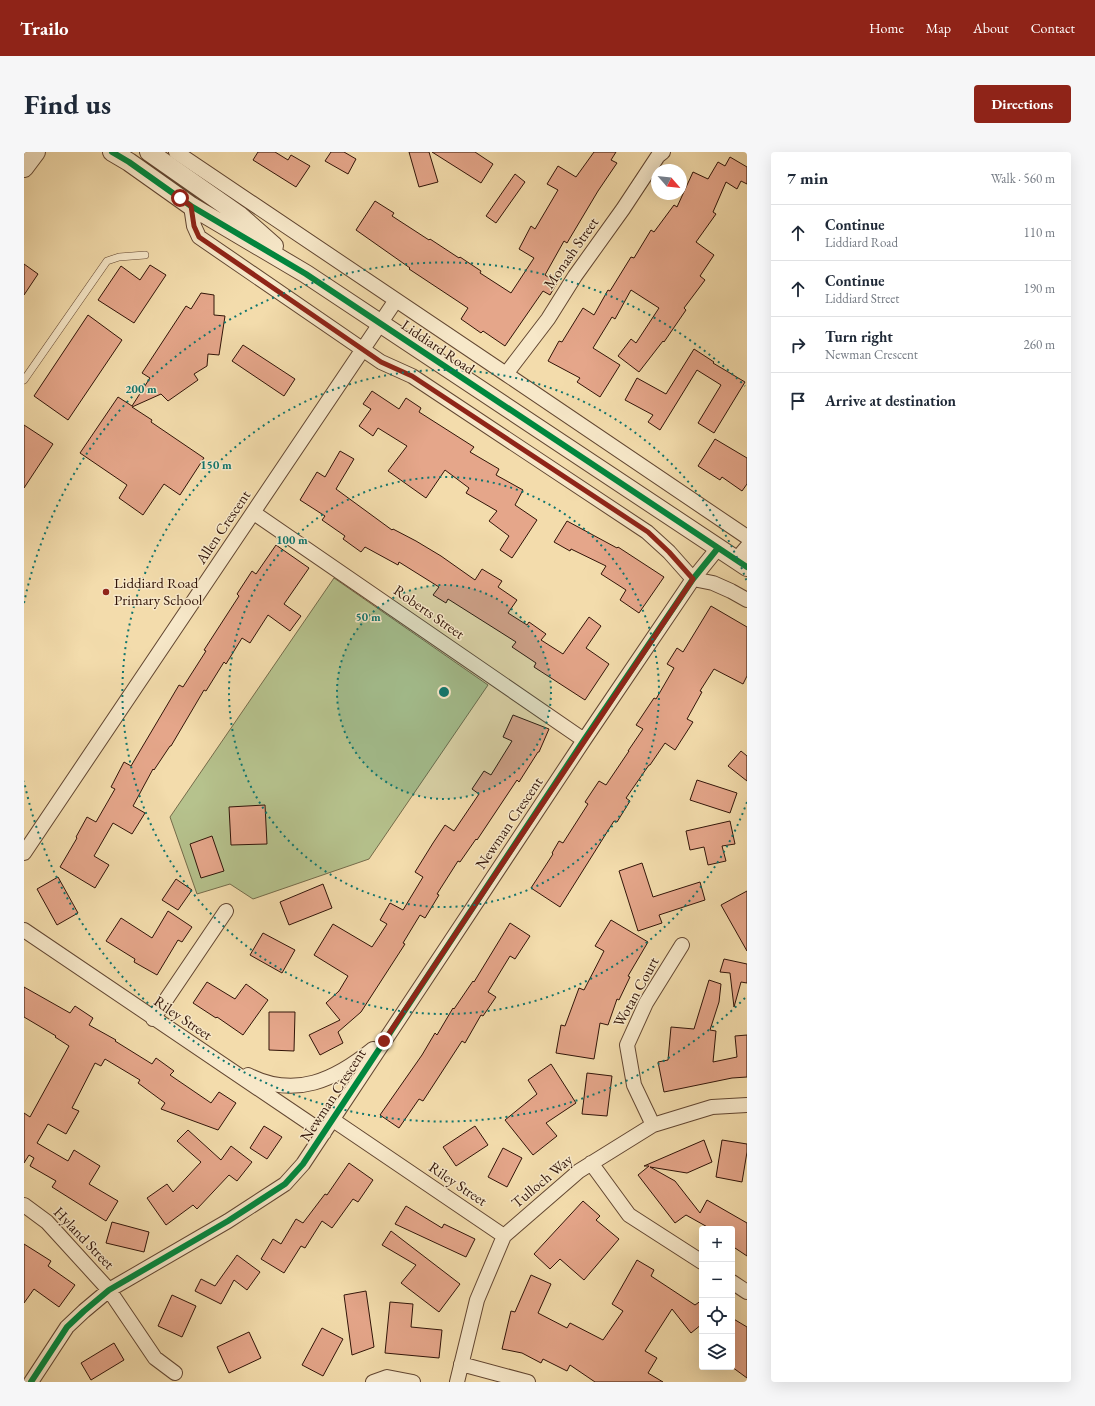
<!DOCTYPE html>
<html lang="en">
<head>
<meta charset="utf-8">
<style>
	:root { --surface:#fff; --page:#f6f6f7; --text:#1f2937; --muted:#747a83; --line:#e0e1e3; --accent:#8f2418 }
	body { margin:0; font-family:"EB Garamond",serif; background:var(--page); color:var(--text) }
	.controls { position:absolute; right:12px; bottom:12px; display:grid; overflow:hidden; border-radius:4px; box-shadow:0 4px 16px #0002 }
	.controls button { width:36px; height:36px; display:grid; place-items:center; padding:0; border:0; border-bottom:1px solid var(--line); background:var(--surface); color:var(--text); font:20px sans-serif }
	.compass { position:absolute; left:627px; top:12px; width:36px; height:36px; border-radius:50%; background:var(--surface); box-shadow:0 4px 16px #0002; rotate:118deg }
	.stop { position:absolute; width:12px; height:12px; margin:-9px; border:3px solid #8f2418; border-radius:50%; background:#fff }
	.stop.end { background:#8f2418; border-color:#fff; box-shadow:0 1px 4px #0008 }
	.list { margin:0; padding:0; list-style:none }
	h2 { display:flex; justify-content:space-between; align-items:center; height:52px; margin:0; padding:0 16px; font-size:17px }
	h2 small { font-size:13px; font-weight:400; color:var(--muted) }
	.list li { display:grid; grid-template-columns:26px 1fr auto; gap:12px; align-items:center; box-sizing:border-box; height:56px; padding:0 16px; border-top:1px solid var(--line) }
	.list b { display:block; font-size:15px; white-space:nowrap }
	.list p { margin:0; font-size:13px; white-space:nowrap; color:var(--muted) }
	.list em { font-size:13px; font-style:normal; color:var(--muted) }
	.icon { flex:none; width:22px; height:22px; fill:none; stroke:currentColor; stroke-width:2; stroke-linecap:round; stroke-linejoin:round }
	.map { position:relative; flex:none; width:723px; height:1230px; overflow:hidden; border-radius:4px }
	header { display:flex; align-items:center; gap:24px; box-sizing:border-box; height:56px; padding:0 20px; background:var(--accent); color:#fff }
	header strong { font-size:19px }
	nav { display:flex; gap:22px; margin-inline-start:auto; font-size:14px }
	.intro { display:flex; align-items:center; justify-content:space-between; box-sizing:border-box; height:96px; padding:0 24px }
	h1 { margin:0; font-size:28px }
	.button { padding:10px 18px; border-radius:4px; background:var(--accent); color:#fff; font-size:14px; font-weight:700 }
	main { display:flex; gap:24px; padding:0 24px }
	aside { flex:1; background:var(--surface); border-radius:4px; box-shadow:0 4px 16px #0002 }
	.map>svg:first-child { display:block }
	.green { fill:#b6c28d; stroke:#746b4a }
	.building { fill:#e5a68a; stroke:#311408 }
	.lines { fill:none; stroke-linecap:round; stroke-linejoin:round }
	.service-casing { stroke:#624631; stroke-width:8 }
	.minor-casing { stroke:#624631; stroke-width:16 }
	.tertiary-casing { stroke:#624631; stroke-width:20 }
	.service { stroke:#f7e8c9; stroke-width:7 }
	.minor { stroke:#f7e8c9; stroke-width:14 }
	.tertiary { stroke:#f7e8c9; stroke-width:18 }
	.cycleway-casing { stroke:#f7e8c9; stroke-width:8 }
	.cycleway { stroke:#00873e; stroke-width:6 }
	.route { stroke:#8f2418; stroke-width:5 }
	.ring { fill:none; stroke:#0f766e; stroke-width:2; stroke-dasharray:2 4 }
	.poi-dot { fill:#8f2418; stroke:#f7e8c9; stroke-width:1.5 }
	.labels { text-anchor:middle; stroke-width:3; stroke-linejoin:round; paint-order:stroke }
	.street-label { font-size:15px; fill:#311408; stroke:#f7e8c9 }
	.poi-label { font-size:15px; fill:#311408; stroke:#f7e8c9; text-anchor:start }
	.centre { fill:#0f766e; stroke:#f7e8c9; stroke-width:2 }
	.ring-label { font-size:12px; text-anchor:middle; font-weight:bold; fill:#0f766e; stroke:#f7e8c9; stroke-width:3; stroke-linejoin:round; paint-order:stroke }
</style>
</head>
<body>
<header>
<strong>Trailo</strong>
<nav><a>Home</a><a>Map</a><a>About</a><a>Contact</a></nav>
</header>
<div class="intro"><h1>Find us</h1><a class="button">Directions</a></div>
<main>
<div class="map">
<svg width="723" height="1230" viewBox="0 0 723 1230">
	<rect width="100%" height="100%" fill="#f3dcac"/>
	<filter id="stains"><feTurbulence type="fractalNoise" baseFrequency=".005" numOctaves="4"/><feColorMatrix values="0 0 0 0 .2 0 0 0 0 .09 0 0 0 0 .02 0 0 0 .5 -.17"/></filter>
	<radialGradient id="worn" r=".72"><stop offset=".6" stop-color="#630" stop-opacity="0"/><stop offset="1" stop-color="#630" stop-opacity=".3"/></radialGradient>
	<path class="green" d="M 310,426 L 464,533 L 345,707 L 229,747 L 206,732 L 173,742 L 146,665 Z"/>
	<path class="building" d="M 234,0 L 251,0 L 264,8 L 267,3 L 286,14 L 272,35 L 229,8 Z
		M 307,0 L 320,0 L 332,7 L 324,22 L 301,9 Z
		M 385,0 L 405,0 L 414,30 L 395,35 Z
		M 408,0 L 451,0 L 469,12 L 457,31 Z
		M 570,0 L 592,0 L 587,8 L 593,11 L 574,39 L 543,91 L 540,89 L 521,123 L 533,131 L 526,143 L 519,139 L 481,194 L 459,179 L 457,181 L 437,167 L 444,156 L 385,117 L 386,116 L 332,78 L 351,49 L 370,61 L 368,64 L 405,88 L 406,87 L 435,106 L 436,105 L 457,119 L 456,121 L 487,141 L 510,106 L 495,97 L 507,74 L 511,77 L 534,38 L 523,32 L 534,14 L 552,25 Z
		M 706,5 L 723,15 L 723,32 L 717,29 L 713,37 L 702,30 L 689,60 L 692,62 L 672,90 L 690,103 L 676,124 L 681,128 L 660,156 L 662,158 L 640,190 L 639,189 L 615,220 L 594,204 L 607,187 L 612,191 L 635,156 L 607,138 L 591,167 L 588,165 L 569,196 L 596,213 L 576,245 L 553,230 L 556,226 L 524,209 L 535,189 L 538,190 L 559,156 L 570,163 L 584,138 L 586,139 L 607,105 L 610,106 L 627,78 L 630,80 L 650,53 L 653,55 L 669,20 L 684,27 L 694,10 L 701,14 Z
		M 491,22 L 501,30 L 472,71 L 462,64 Z
		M 0,112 L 14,122 L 0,143 Z
		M 126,113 L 142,123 L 110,171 L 74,148 L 97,114 L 116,128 Z
		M 177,141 L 190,143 L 190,163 L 201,164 L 195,203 L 184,202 L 183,214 L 170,222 L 174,228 L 144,249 L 137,242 L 108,255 L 128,268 L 127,270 L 180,306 L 156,343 L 140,332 L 119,363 L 95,346 L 103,333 L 56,301 L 94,245 L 108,254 L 126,226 L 118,221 L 162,154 L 167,157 Z
		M 64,163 L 98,188 L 44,268 L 10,244 Z
		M 219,193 L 271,227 L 260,244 L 208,209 Z
		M 670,197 L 690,210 L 689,211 L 721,230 L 690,281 L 674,271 L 697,233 L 673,218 L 636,278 L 624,270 L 629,263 L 601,248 L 613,226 L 642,242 Z
		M 348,239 L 375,257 L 382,246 L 397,256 L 395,260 L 450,295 L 446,300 L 475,317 L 472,323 L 499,338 L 491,353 L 513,368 L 488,406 L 476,398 L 485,384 L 465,369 L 473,359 L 442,341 L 445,336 L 421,318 L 402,346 L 364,319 L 383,294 L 354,276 L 349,284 L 335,274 L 347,257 L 339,252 Z
		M 0,273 L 29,292 L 0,336 Z
		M 691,287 L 723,306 L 723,332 L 718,339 L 698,325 L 696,328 L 674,314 Z
		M 316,299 L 330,307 L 312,337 L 368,378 L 369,377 L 392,389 L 417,404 L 451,428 L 458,417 L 478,429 L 474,435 L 493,448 L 484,461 L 503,473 L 505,470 L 522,482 L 517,488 L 539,502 L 565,465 L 577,474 L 562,496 L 585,512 L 561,548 L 510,515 L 512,511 L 488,495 L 492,490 L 424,447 L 422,451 L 409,443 L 415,435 L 375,410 L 374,413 L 341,395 L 337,400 L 319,387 L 321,384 L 298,368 L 301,364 L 276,348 L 293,320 L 301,325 Z
		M 543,369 L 593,396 L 594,395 L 640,425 L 615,461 L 596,448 L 602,438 L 577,422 L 582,414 L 547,397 L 546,399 L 530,390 Z
		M 252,393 L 285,416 L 260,452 L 277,464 L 266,479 L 244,463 L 226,491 L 218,486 L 202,512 L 200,510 L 182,539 L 180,538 L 147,594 L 146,594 L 130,618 L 129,617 L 109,654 L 121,661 L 108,682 L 89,671 L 70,704 L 85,713 L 71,736 L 36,715 L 53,686 L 52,685 L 63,665 L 72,670 L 91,637 L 87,635 L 100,610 L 107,614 L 155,533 L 159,535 L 182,499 L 180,498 L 215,444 L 213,442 L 228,419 L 232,422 Z
		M 687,454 L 723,475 L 723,524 L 719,532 L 690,517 L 676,539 L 678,540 L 663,567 L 669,570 L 651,598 L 641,591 L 626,613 L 625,613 L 602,646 L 606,649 L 593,670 L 590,669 L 536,755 L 507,736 L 529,702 L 528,701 L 535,689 L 539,691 L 564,652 L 561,650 L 575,629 L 582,633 L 605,599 L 604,599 L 619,577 L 612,573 L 630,546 L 632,547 L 650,516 L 643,512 L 653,496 L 659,500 Z
		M 489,563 L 525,577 L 515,600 L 514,600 L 495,630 L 493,628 L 453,688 L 452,687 L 436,710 L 434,709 L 413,742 L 415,743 L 401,766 L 396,763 L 379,791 L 381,792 L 337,860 L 314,880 L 319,891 L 296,903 L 285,883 L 316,868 L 302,851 L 315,839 L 324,824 L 290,803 L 309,772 L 348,795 L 363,772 L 356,768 L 366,751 L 379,758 L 399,725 L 391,720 L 409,691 L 421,673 L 430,679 L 455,642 L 448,637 L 460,619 L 467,623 L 488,589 L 479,585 Z
		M 717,599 L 723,604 L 723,629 L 704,614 Z
		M 673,628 L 713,641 L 706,661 L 666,648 Z
		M 241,653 L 243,692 L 207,693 L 205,655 Z
		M 706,669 L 711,692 L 698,694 L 702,709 L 684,713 L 680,695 L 666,698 L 662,679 Z
		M 188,684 L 200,719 L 177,726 L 166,692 Z
		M 618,711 L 629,745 L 676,730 L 681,748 L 635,763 L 638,771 L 614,779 L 595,719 Z
		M 34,725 L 54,761 L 33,773 L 13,737 Z
		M 152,727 L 168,738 L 154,758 L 138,748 Z
		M 299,732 L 308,756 L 265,773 L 256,750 Z
		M 723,739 L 723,799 L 697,753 Z
		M 144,759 L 168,775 L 158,790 L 154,788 L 133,823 L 110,810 L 111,807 L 82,789 L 97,766 L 128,786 Z
		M 587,768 L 624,790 L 604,824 L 606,825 L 595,848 L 593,847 L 584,873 L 576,871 L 570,907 L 532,901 L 537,873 L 541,874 L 555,836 L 560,838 L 580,799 L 571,794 Z
		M 486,771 L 506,784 L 491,807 L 486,804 L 464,840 L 472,845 L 459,864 L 457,863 L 441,891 L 438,889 L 399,949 L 395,947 L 375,976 L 356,963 L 398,903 L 411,881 L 413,883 L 429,856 L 430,857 L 449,829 L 450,830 Z
		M 239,781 L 271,798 L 258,821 L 226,803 Z
		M 700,807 L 723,812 L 723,831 L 717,830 L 710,855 L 706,821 L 696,820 Z
		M 685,828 L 697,832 L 695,850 L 686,878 L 692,879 L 689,910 L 713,905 L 711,884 L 723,883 L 723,925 L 708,926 L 640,940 L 634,910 L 644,908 L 647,875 L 670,877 Z
		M 183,830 L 211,847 L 222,832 L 244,848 L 219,883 L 193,865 L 192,866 L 169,851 Z
		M 0,835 L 46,861 L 51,854 L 69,866 L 65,873 L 92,888 L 91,889 L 128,912 L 132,906 L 150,919 L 146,923 L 187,951 L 195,940 L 212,951 L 194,978 L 137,957 L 141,951 L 114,931 L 116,928 L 81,907 L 77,914 L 71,911 L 48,956 L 55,959 L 42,982 L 24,972 L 13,991 L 44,1009 L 50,998 L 76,1014 L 65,1032 L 94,1049 L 82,1069 L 28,1035 L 32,1029 L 6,1014 L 10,1006 L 5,1003 L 0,1011 L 0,961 L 6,965 L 45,894 L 31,885 L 32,884 L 0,865 Z
		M 245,860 L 271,860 L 270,899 L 245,898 Z
		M 527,912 L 552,951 L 522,971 L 533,984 L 509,1003 L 481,968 L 513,942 L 504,928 Z
		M 563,921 L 588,924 L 583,964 L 558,962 Z
		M 240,974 L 258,985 L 243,1007 L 226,996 Z
		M 451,974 L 464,993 L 432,1014 L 419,995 Z
		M 164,978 L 197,1008 L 207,994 L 228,1010 L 213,1029 L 205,1023 L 173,1057 L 169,1053 L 142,1073 L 123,1046 L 143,1032 L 149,1040 L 177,1010 L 153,989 Z
		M 680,988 L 688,1010 L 663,1021 L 626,1015 L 651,1029 L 676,1061 L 683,1048 L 723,1071 L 723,1104 L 708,1094 L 708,1077 L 687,1077 L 662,1063 L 651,1071 L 614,1023 L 625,1014 L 620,1014 Z
		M 698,988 L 723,992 L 723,1000 L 718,1030 L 692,1025 Z
		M 479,996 L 498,1006 L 483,1035 L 464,1025 Z
		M 325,1011 L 349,1028 L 334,1050 L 329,1047 L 308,1076 L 298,1069 L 281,1096 L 277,1094 L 260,1121 L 237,1107 L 249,1087 L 257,1092 L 272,1067 L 279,1071 L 301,1042 L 303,1043 Z
		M 559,1049 L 576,1064 L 572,1068 L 595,1087 L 560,1128 L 536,1107 L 526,1117 L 510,1102 Z
		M 382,1054 L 418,1076 L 420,1072 L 451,1087 L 442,1105 L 371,1072 Z
		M 88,1070 L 125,1080 L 120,1100 L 82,1091 Z
		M 367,1079 L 436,1132 L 415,1160 L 377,1131 L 392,1113 L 358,1093 Z
		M 0,1092 L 27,1109 L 24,1114 L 51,1133 L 35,1155 L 10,1137 L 0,1151 Z
		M 213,1103 L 236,1120 L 223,1138 L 210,1128 L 197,1152 L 171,1139 L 177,1127 L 191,1134 Z
		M 613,1108 L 630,1118 L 627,1124 L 671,1153 L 678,1148 L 678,1172 L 667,1181 L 648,1157 L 621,1199 L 633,1206 L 624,1221 L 639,1230 L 571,1230 L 546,1213 L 543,1219 L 519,1207 L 517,1211 L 498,1201 L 478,1197 L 487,1159 L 491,1160 L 507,1123 L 527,1132 L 514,1161 L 543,1176 L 546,1171 L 579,1188 L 599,1159 L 588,1152 Z
		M 342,1139 L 350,1195 L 328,1203 L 320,1143 Z
		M 148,1143 L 172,1154 L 158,1185 L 134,1174 Z
		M 366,1150 L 389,1152 L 387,1175 L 418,1178 L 415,1206 L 361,1201 Z
		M 708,1166 L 723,1175 L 723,1226 L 708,1215 Z
		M 298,1176 L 319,1187 L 299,1224 L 278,1213 Z
		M 225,1180 L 237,1206 L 205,1221 L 193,1195 Z
		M 90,1191 L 100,1208 L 67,1228 L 57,1211 Z"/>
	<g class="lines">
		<g class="service-casing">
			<path id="service" d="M 0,228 L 83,109 L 95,105 L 121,103"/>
		</g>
		<g class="minor-casing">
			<path id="minor" d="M 152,0 L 482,222 L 723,385
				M 167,54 L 170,74 L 175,85 L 357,210 L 388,224 L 623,380 L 645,400 L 669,427 L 689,431 L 707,439 L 723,448
				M 482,222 L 524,167 L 551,124 L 599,57 L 634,4 L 639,0
				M 230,361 L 560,588
				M 712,408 L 723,395
				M 0,701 L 372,148
				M 0,778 L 300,981
				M 129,867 L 202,759
				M 224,923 C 271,947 311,928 349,897
				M 309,968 L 480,1084
				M 629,973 L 610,933 L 603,893 L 622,851 L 658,793
				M 567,1011 L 605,1063 L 678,1110
				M 0,1053 L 23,1070 L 85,1138 L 131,1206 L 151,1221
				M 708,1130 L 723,1140
				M 437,1212 L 504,1230
				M 7,1230 L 43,1175 L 60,1159 L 85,1138 L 204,1069 L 261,1032 L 279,1012 L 560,588 L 669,427 L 694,396
				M 349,1230 L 363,1225 L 389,1230
				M 433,1230 L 453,1148 L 480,1084 L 555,1019 L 629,973 L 688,955 L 723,953"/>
		</g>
		<g class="tertiary-casing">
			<path id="tertiary" d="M 88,0 L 105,10 L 167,54 L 282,122 L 723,415
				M 125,0 L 215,63 L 250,94
				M 0,16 L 12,0"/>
		</g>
		<use href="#service" class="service"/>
		<use href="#minor" class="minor"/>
		<use href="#tertiary" class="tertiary"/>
		<g class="cycleway-casing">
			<path id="cycleway" d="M 88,0 L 105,10 L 167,54 L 282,122 L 723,415
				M 7,1230 L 43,1175 L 60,1159 L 85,1138 L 204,1069 L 261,1032 L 279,1012 L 560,588 L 669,427 L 694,396"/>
		</g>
		<use href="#cycleway" class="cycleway"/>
	</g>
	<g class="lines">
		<path class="route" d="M 156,46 L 167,54 L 170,74 L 175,85 L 357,210 L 388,224 L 624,380 L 645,400 L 669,427 L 360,889"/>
	</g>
	<circle cx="420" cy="540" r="107" fill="#0f766e" fill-opacity=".12"/>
	<g class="ring">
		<circle cx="420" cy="540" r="107"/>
		<circle cx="420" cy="540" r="215"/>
		<path d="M723 650A322 322 0 1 1 723 430"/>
		<path d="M721 846A429 429 0 0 1 0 629M0 451A429 429 0 0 1 721 234"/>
	</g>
	<circle class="poi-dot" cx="82" cy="440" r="4"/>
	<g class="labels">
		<g class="street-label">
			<text transform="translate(547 101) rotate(-55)" y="5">Monash Street</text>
			<text transform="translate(414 195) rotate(34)" y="5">Liddiard Road</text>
			<text transform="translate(199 375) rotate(-56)" y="5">Allen Crescent</text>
			<text transform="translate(405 460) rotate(35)" y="5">Roberts Street</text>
			<text transform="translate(485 671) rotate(-56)" y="5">Newman Crescent</text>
			<text transform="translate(612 840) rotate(-61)" y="5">Wotan Court</text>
			<text transform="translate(159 866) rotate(34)" y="5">Riley Street</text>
			<text transform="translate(309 943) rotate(-57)" y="5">Newman Crescent</text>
			<text transform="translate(518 1029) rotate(-40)" y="5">Tulloch Way</text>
			<text transform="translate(434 1032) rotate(34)" y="5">Riley Street</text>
			<text transform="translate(60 1086) rotate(46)" y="5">Hyland Street</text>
		</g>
		<g class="poi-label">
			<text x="90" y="436">Liddiard Road<tspan x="90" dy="17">Primary School</tspan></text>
		</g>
	</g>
	<circle cx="420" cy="540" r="6" class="centre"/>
	<g class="ring-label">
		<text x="117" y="241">200 m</text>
		<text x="192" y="317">150 m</text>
		<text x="268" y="392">100 m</text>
		<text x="344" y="469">50 m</text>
	</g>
	<rect width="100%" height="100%" filter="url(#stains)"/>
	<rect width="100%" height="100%" fill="url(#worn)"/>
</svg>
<div class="controls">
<button>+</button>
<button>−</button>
<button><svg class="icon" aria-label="locate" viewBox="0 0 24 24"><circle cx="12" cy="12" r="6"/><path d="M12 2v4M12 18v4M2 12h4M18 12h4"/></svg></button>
<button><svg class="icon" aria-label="layers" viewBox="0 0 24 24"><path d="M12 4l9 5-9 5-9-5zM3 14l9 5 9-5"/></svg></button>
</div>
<svg class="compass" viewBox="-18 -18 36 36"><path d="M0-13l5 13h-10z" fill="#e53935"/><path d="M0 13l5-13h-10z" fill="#747a83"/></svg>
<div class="stop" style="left:156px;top:46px"></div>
<div class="stop end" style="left:360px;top:889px"></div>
</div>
<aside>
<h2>7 min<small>Walk · 560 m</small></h2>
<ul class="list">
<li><svg class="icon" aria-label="ahead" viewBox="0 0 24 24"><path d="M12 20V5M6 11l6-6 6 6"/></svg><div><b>Continue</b><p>Liddiard Road</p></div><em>110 m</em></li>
<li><svg class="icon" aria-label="ahead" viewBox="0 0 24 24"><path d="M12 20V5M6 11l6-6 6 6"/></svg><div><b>Continue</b><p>Liddiard Street</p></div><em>190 m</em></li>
<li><svg class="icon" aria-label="right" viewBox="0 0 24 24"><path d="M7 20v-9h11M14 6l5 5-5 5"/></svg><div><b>Turn right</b><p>Newman Crescent</p></div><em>260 m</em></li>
<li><svg class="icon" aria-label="arrive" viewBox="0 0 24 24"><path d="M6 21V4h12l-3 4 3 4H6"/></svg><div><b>Arrive at destination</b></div></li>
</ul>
</aside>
</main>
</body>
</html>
